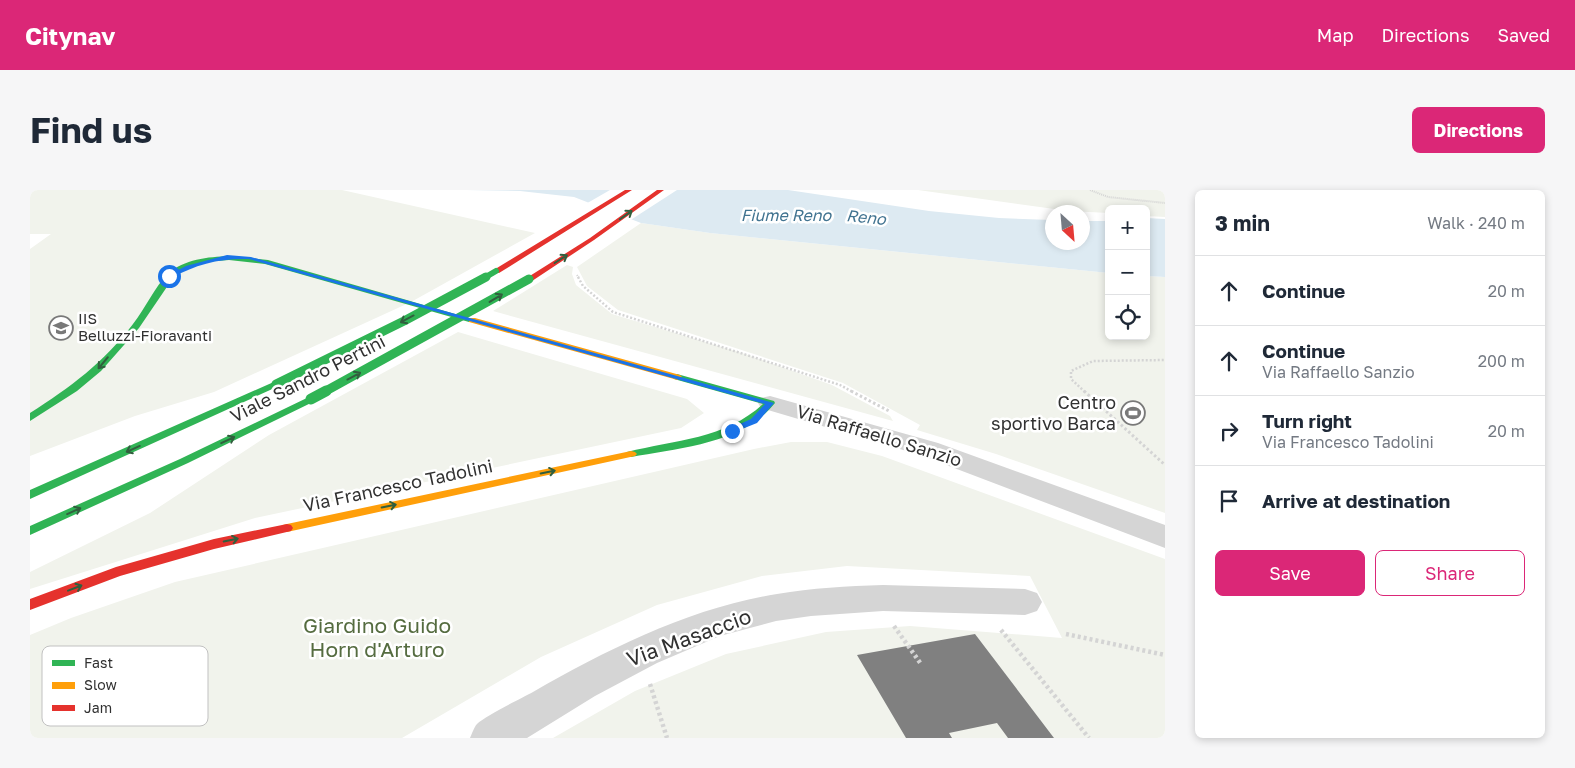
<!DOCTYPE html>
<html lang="en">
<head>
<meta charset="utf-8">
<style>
	:root { --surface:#fff; --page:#f6f6f7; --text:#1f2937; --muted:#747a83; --line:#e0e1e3; --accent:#db2777 }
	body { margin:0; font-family:"Golos Text",sans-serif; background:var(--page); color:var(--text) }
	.controls { position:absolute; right:15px; top:15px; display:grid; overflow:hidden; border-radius:8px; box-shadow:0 2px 8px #0003 }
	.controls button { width:45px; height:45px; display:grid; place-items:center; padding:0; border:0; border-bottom:1px solid var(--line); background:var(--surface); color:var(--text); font:25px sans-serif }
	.compass { position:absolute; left:1015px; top:15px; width:45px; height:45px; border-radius:50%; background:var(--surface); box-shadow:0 2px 8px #0003; rotate:154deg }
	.stop { position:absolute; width:15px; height:15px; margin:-11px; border:4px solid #1a73e8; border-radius:50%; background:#fff }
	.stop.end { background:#1a73e8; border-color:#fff; box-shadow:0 1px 5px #0008 }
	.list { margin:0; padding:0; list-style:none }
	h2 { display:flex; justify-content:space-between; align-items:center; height:65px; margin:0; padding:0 20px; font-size:21px }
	h2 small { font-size:16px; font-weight:400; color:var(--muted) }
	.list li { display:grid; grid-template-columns:32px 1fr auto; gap:15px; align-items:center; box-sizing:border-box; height:70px; padding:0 20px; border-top:1px solid var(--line) }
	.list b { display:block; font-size:19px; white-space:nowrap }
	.list p { margin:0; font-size:16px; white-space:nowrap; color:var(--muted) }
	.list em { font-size:16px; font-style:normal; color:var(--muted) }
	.actions { display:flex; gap:10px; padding:15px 20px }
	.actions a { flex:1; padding:11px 0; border:1px solid var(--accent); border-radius:8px; text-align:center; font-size:18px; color:var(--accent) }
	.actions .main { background:var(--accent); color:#fff }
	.icon { flex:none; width:28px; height:28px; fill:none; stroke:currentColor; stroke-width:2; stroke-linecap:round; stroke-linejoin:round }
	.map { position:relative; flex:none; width:1135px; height:548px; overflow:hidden; border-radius:8px }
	header { display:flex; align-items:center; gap:30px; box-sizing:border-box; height:70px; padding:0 25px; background:var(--accent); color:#fff }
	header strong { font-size:24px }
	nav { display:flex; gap:28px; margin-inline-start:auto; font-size:18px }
	.intro { display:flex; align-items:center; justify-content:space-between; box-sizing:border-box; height:120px; padding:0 30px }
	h1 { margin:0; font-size:35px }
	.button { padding:12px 22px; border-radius:8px; background:var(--accent); color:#fff; font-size:18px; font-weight:700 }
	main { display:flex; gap:30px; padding:0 30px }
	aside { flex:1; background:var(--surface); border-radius:8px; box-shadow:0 2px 8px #0003 }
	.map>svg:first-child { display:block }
	.green { fill:#f1f3ec }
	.water { fill:#ddeaf2 }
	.pier { fill:#fff }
	.building { fill:#808080 }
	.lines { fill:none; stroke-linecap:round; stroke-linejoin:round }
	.path-far3 { stroke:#d4d4d4; stroke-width:2; stroke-dasharray:1 1; stroke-linecap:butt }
	.path-far2 { stroke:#d4d4d4; stroke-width:2.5; stroke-dasharray:2 2; stroke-linecap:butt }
	.path-far1 { stroke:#d4d4d4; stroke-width:3; stroke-dasharray:2.5 2.5; stroke-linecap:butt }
	.path { stroke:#d4d4d4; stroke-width:4.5; stroke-dasharray:3 3; stroke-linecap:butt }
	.street { fill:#d5d5d5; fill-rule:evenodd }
	.fast { fill:#30b455; fill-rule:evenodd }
	.slow { fill:#ff9f0a; fill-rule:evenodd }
	.jam { fill:#e5322d; fill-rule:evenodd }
	.fast-bridge-far2 { stroke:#30b455; stroke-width:6 }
	.fast-bridge-far1 { stroke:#30b455; stroke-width:9 }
	.fast-bridge { stroke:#30b455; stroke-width:11 }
	.oneway { stroke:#315f3e }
	.route { fill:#1a73e8 }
	.labels { text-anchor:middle; stroke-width:5; stroke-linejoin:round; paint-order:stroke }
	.far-poi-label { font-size:15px; fill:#313131; stroke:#fff; text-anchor:start }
	.far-water-label { font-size:16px; font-style:italic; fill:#427491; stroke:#fff }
	.street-label { font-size:18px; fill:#313131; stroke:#fff }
	.poi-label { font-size:18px; fill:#313131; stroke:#fff; text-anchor:end }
	.near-park-label { font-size:21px; fill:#556c40; stroke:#fff }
	.near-street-label { font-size:21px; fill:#313131; stroke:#fff }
	.key { fill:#fff; stroke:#c1c1c1; stroke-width:1 }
	.key-label { font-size:14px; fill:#313131 }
</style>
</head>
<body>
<header>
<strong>Citynav</strong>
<nav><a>Map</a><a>Directions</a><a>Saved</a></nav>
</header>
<div class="intro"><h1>Find us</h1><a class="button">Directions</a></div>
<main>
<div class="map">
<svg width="1135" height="548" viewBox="0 0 1135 548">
	<rect width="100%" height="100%" fill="#fff"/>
	<path class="green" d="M 0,0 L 312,0 L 505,43 L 381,112 L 184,202 L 105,226 L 0,266 L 0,59 L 21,44 L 0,44 Z
		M 888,0 L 1135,0 L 1135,27 L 1116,26 L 1116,19 L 1079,19 L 1079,23 L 1039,21 Z
		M 611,33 L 680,43 L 1079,83 L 1079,146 L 1116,146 L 1116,86 L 1135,87 L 1135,323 L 966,264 L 887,240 L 890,235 L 813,193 L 588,120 L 557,96 L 547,77 Z
		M 537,75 L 543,77 L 542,84 L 546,95 L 582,124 L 715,164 L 802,195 L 860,226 L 863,231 L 463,121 Z
		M 428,142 L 657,209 L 674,223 L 651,238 L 225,328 L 0,399 L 0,382 L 120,323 L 239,245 Z
		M 761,252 L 797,252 L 852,266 L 1135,369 L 1135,548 L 523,548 L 605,501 L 696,464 L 796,442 L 880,436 L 1032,448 L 1000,386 L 817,376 L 732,386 L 627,415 L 511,467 L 372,548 L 0,548 L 0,445 L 41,428 L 145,392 L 724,259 Z"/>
	<path class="water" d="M 436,0 L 758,0 L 899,21 L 969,28 L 1022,30 L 1022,52 L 1052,52 L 1053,31 L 1079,31 L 1079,83 L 680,43 L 611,33 L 544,7 L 490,1 Z
		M 1116,28 L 1135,29 L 1135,87 L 1116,86 Z"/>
	<path class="pier" d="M 580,0 L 647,0 L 599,31 L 554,15 Z"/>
	<path class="building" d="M 945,444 L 1024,548 L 978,548 L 967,533 L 919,543 L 922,548 L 876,548 L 827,465 Z"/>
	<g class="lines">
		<path class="path-far3" d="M 1060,0 L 1078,7 L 1135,13
			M 547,85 L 549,88"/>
		<path class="path-far2" d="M 548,87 L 553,96 L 583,122 L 810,195 L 823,202
			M 1055,202 L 1041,189 L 1041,181 L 1063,171 L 1135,170"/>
		<path class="path-far1" d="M 821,201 L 859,221
			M 1054,201 L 1135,275"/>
		<path class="path" d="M 864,436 L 891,474
			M 971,440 L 1059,548
			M 1036,444 L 1135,465
			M 620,494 L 637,548"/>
		<path class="street" d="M 740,206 L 908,253 L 1135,335 L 1135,358 L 890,265 L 731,218 L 728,213 L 731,208 Z
			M 853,395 L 995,399 L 1007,403 L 1012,412 L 1007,421 L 995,425 L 853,421 L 781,426 L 746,431 L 690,446 L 627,473 L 565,506 L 497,548 L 440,548 C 442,544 444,537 447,534 C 455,526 490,509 503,502 C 578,459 660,418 747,404 C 782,398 817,396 853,395 Z"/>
		<path class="fast" d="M 199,66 L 238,70 L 446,130 L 445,132 L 439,132 L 235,74 L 199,70 L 174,72 L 153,81 L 143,88 L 109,138 L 71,181 L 47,201 L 0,231 L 0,223 C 41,197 73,173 103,134 C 115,119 125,96 138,84 C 154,69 178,67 199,66 Z
			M 647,184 L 744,211 L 745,213 C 712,254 649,258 601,267 L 597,266 L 595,264 L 597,262 C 645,250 695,249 733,214 L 644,189 L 642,187 Z
			M 246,191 L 251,194 L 249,196 L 0,309 L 0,300 Z
			M 281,206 L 286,209 L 285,211 L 158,273 L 0,345 L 0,336 L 150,269 Z"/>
		<path class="slow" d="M 439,128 L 445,128 L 650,185 L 652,187 L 647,190 L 644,189 L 439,132 Z
			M 601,261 L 605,262 L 607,264 L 605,266 L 257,342 L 253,341 L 251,338 L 253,335 L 257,334 Z"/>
		<path class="jam" d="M 595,0 L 602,0 L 469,83 L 462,81 Z
			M 627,0 L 634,0 L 564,50 L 502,91 L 495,89 L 560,48 Z
			M 257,334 L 261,335 L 263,338 L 261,341 L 184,359 L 90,386 L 0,420 L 0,409 L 86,377 L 184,349 Z"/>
		<path class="fast-bridge-far2" d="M 454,88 L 466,81"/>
		<path class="fast-bridge-far1" d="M 246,194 L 374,131 L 456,87
			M 294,202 L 499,89"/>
		<path class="fast-bridge" d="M 281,209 L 296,201"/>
	</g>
	<defs><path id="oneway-shaft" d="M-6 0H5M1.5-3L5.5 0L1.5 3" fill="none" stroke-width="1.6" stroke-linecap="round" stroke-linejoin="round" transform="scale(1.25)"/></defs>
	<g class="oneway">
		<use href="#oneway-shaft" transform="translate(596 25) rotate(-35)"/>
		<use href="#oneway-shaft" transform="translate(531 69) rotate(-32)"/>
		<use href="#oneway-shaft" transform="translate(466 108) rotate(-31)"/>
		<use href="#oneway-shaft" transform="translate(377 129) rotate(152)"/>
		<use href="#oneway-shaft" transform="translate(73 173) rotate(130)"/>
		<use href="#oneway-shaft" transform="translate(324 186) rotate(-28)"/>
		<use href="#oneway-shaft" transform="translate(198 250) rotate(-25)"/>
		<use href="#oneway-shaft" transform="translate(103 259) rotate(156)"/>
		<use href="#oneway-shaft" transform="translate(518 282) rotate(-12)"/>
		<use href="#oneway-shaft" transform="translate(359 316) rotate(-12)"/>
		<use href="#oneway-shaft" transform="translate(44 321) rotate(-24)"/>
		<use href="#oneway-shaft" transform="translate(201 350) rotate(-12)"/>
		<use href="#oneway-shaft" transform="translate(45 398) rotate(-21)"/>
	</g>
	<path class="route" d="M 197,65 L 221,67 L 744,213 L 727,233 L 702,243 L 698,241 L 699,239 L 721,229 L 735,214 L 219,69 C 190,68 167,74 141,88 L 137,86 L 156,76 Z"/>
	<defs>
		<g id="school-ring" transform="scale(1.25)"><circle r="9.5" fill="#fff" stroke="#797979" stroke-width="1.5"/><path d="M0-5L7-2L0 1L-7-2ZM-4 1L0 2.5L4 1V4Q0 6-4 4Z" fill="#797979"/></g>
		<g id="stadium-ring" transform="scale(1.25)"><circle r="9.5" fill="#fff" stroke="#797979" stroke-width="1.5"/><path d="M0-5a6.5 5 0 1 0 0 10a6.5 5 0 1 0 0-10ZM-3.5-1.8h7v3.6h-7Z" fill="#797979"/></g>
	</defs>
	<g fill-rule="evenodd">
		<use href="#school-ring" x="31" y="138"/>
		<use href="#stadium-ring" x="1103" y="223"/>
	</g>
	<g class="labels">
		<g class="far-poi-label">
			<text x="48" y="134">IIS<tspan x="48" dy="17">Belluzzi-Fioravanti</tspan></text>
		</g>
		<g class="far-water-label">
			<text x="756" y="31">Fiume Reno</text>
			<text transform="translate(836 27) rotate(6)" y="6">Reno</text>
		</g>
		<g class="street-label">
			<text transform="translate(278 189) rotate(-27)" y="6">Viale Sandro Pertini</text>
			<text transform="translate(849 246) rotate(17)" y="6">Via Raffaello Sanzio</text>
			<text transform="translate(368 296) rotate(-12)" y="6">Via Francesco Tadolini</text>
		</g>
		<g class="poi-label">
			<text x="1086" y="219">Centro<tspan x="1086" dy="21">sportivo Barca</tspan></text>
		</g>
		<g class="near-park-label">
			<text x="347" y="443">Giardino Guido<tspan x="347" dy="24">Horn d'Arturo</tspan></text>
		</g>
		<g class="near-street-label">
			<text transform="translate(659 448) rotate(-20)" y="7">Via Masaccio</text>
		</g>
	</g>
	<rect x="12" y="456" width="166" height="80" rx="8" class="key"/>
	<rect x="22" y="470" width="23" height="6" fill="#30b455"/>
	<rect x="22" y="492" width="23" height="7" fill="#ff9f0a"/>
	<rect x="22" y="515" width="23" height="6" fill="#e5322d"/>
	<g class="key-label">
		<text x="54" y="478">Fast</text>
		<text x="54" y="500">Slow</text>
		<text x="54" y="523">Jam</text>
	</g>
</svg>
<div class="controls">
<button>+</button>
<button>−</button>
<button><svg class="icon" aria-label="locate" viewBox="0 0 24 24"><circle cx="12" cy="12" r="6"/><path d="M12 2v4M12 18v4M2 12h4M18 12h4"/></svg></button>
</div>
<svg class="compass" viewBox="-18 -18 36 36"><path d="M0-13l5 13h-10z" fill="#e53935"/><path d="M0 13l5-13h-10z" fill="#747a83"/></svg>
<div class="stop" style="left:139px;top:86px"></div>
<div class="stop end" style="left:702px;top:241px"></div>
</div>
<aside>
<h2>3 min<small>Walk · 240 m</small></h2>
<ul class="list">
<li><svg class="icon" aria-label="ahead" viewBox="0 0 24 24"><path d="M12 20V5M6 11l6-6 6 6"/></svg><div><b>Continue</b></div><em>20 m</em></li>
<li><svg class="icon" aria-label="ahead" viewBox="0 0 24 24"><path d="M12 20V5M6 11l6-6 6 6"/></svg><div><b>Continue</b><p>Via Raffaello Sanzio</p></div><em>200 m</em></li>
<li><svg class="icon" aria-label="right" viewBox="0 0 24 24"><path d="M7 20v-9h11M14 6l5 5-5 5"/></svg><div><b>Turn right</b><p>Via Francesco Tadolini</p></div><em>20 m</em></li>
<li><svg class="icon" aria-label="arrive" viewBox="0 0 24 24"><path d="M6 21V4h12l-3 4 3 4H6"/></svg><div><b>Arrive at destination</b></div></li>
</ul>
<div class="actions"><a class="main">Save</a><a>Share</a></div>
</aside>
</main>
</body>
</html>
